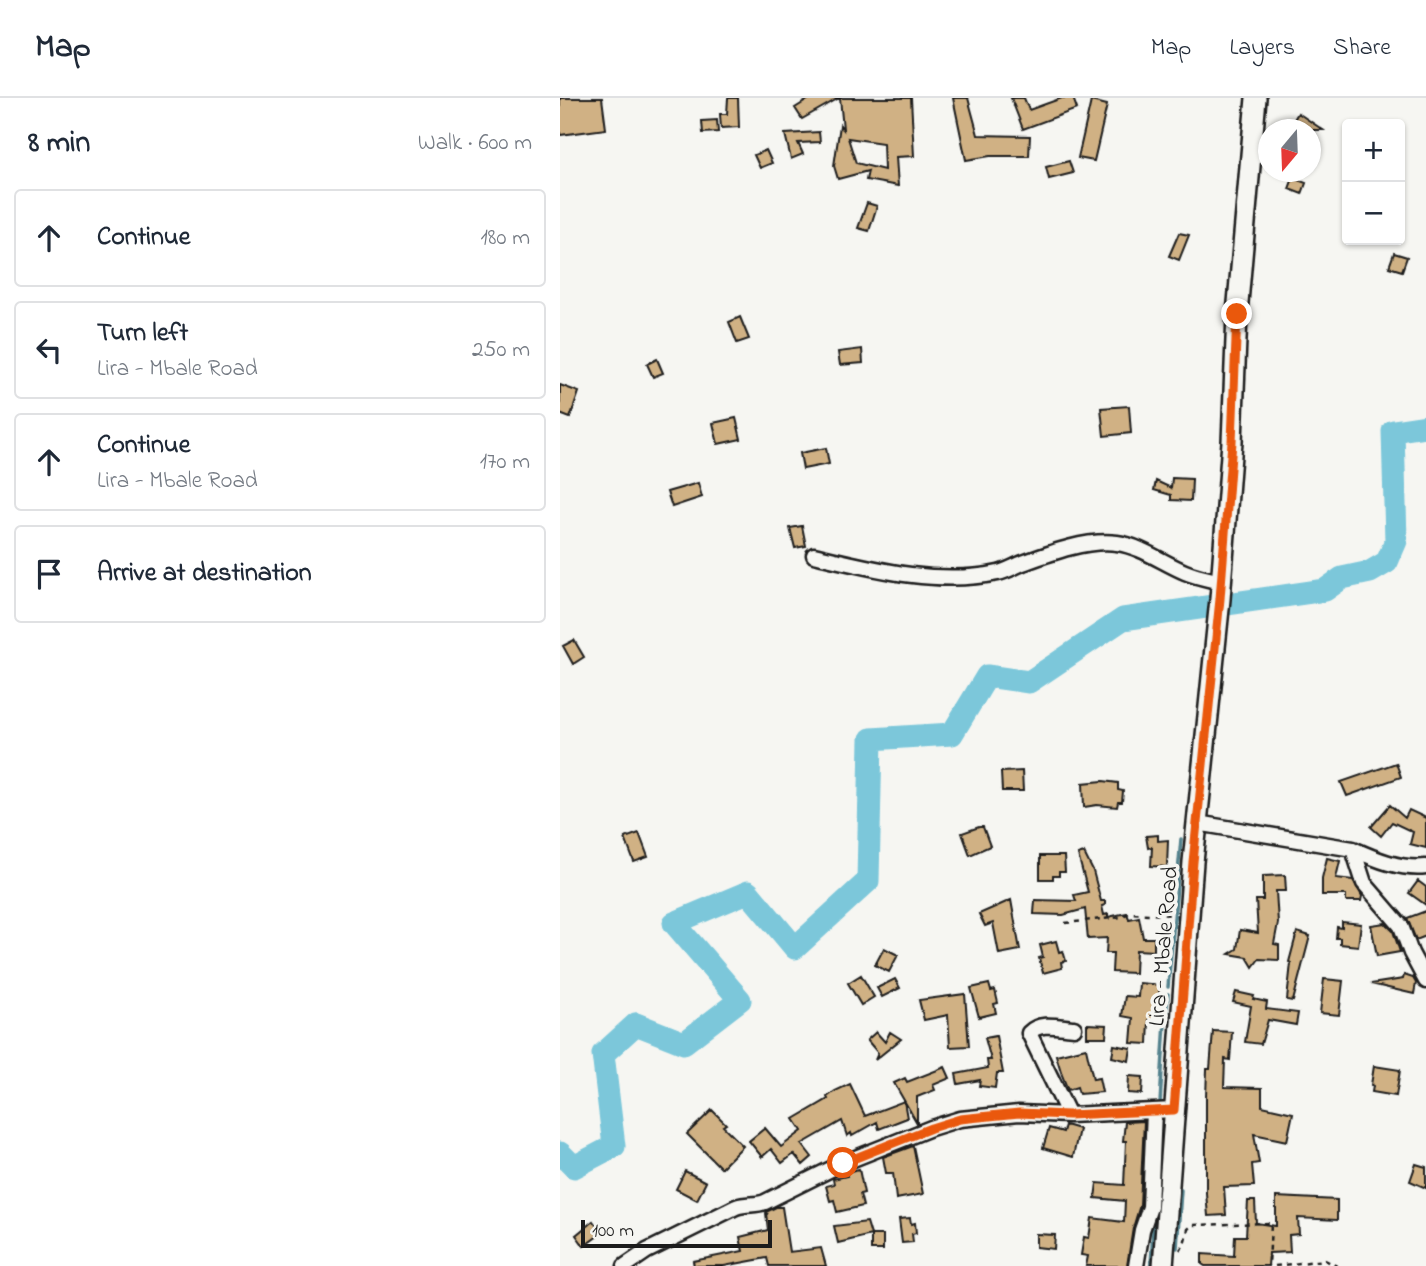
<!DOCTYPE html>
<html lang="en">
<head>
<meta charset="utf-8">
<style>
	:root { --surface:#fff; --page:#f6f6f7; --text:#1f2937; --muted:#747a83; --line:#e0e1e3 }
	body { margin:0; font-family:"Indie Flower",sans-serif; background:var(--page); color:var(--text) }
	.controls { position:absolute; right:21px; top:21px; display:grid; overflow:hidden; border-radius:7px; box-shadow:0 2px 5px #0004 }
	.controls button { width:63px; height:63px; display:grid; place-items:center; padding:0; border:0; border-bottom:2px solid var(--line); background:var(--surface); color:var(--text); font:35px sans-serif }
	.compass { position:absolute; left:698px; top:21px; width:63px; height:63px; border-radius:50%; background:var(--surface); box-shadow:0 2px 5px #0004; rotate:199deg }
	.scale { position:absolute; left:21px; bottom:18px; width:191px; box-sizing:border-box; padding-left:7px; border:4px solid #1c1c1c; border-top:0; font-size:19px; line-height:24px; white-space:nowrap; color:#1c1c1c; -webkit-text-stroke:5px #f6f6f2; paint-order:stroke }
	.stop { position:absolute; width:21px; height:21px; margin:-16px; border:5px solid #ea580c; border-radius:50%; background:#fff }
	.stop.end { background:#ea580c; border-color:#fff; box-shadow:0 2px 7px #0008 }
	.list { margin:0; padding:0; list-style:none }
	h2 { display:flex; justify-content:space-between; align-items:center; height:91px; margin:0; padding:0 28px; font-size:30px }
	h2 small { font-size:23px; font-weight:400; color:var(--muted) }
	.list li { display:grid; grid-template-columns:46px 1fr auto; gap:21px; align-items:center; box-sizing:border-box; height:98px; margin:0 14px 14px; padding:0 14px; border:2px solid var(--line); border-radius:7px }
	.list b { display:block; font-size:26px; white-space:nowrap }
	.list p { margin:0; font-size:23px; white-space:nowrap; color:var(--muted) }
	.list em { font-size:23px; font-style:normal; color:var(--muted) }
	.icon { flex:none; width:38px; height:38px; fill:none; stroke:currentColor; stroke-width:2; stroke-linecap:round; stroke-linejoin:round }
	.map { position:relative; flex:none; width:866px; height:1168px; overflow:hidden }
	header { display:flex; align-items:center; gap:42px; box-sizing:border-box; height:98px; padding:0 35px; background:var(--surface); border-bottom:2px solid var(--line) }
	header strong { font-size:33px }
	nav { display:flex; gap:38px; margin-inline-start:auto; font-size:24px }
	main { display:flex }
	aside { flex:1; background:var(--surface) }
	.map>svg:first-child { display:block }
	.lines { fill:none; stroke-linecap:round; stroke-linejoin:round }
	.stream { stroke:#55838e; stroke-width:3.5 }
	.river { stroke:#7bc7da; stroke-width:23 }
	.building { fill:#d0b184; stroke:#1c1c1c; stroke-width:2; fill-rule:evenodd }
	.minor-casing { stroke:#1c1c1c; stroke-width:19 }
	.major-casing { stroke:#1c1c1c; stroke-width:24 }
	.path { stroke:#1c1c1c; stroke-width:2.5; stroke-dasharray:5 5; stroke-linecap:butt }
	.minor { stroke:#f6f6f2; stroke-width:14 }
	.major { stroke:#f6f6f2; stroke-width:19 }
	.route { stroke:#ea580c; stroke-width:9 }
	.labels { text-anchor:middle; stroke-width:7; stroke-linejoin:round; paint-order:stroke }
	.street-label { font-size:23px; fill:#1c1c1c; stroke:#f6f6f2 }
</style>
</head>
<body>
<header>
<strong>Map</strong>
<nav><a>Map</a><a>Layers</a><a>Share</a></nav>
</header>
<main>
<aside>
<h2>8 min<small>Walk · 600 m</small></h2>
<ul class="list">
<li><svg class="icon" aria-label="ahead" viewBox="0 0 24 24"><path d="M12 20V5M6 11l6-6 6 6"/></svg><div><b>Continue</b></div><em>180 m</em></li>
<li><svg class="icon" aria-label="left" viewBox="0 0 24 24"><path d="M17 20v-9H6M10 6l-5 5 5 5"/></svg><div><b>Turn left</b><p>Lira - Mbale Road</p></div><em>250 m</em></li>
<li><svg class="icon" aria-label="ahead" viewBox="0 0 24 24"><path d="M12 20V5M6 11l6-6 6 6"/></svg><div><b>Continue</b><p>Lira - Mbale Road</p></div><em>170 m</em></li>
<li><svg class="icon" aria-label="arrive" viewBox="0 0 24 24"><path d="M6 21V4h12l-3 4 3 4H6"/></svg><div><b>Arrive at destination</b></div></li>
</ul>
</aside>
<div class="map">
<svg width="866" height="1168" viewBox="0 0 866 1168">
	<rect width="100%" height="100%" fill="#f6f6f2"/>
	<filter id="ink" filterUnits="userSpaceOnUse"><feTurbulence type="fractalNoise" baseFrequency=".0143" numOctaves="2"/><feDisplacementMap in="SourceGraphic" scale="14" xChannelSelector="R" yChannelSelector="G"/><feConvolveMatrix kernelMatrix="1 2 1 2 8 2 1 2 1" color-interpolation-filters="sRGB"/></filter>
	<g filter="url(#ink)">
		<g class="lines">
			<path class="stream" d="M 608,889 L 621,741
				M 606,918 L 608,896
				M 600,1005 L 605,924
				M 617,1150 L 621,1092
				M 591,1168 L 594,1114"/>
			<path class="river" d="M 0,1055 L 14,1069 L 54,1048 L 43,956 L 76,926 L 124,945 L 180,902 L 114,825 L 188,794 L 235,850 L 308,783 L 311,641 L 392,636 L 427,578 L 469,584 L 563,521 L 765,492 L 782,480 L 810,474 L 827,464 L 836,443 L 833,333 L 866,328"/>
		</g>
		<path class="building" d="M 0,0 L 42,0 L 46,31 L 0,37 Z
			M 168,0 L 178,0 L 179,29 L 161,30 L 160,16 L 167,16 Z
			M 251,0 L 279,0 L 242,21 L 235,10 Z
			M 280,0 L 351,0 L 354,58 L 336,59 L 338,88 L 306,82 L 308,73 L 278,81 L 274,68 L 280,27 L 283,31 ZM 288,40 L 323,45 L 324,72 L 296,65 Z
			M 393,0 L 408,0 L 418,37 L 470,38 L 469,58 L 430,58 L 406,62 Z
			M 451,0 L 464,0 L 469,12 L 502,0 L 513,0 L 517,11 L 463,31 Z
			M 531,3 L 547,7 L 534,63 L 518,60 Z
			M 738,15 L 763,32 L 735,32 L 730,28 Z
			M 157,22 L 158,34 L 143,35 L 142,23 Z
			M 259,34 L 260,44 L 238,45 L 243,56 L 231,61 L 225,36 Z
			M 206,52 L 212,65 L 200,70 L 194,57 Z
			M 509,63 L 513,75 L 489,81 L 486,69 Z
			M 733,80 L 746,85 L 742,96 L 729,91 Z
			M 307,105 L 317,108 L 309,133 L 298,130 Z
			M 619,135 L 629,137 L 619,162 L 609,158 Z
			M 834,155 L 847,159 L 842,173 L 829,169 Z
			M 180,219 L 189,241 L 177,245 L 169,224 Z
			M 302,251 L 303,265 L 280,267 L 278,254 Z
			M 97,261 L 103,275 L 93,279 L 87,266 Z
			M 0,287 L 19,294 L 10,320 L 0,316 Z
			M 569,308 L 571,335 L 544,338 L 541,310 Z
			M 176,320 L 181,341 L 158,346 L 153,325 Z
			M 266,350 L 269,366 L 243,371 L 240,355 Z
			M 612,380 L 632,381 L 631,403 L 611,402 L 611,397 L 594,392 L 596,383 L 611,390 Z
			M 138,385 L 142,399 L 112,409 L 107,394 Z
			M 242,428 L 246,448 L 235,450 L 230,430 Z
			M 14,542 L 24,559 L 13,566 L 3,548 Z
			M 836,665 L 841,679 L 787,698 L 781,684 Z
			M 462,673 L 463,693 L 442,693 L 441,674 Z
			M 543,683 L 558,685 L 558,692 L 563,693 L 562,704 L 558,704 L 557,709 L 537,707 L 524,709 L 523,685 Z
			M 830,707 L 845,720 L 849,712 L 866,720 L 866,750 L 850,746 L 853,734 L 832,724 L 821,738 L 811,729 Z
			M 419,729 L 423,729 L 430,748 L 410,757 L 402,735 Z
			M 79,735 L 88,759 L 74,764 L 65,740 Z
			M 598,737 L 598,743 L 608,742 L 607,769 L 591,768 L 592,749 L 588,750 L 586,738 Z
			M 524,755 L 533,773 L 541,803 L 545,803 L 545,807 L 542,808 L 544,817 L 548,816 L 548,819 L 567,815 L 569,821 L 579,819 L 583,840 L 594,840 L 594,853 L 576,852 L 575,875 L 552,874 L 553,855 L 546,855 L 547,840 L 528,841 L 525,811 L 503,817 L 474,816 L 475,802 L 516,803 L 514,797 L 528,794 L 518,757 Z
			M 480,758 L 504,758 L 505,774 L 499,774 L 499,778 L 493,778 L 493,781 L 480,781 Z
			M 767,760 L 780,763 L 776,780 L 793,782 L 802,798 L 801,803 L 786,803 L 786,797 L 762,797 L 762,780 Z
			M 725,777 L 726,793 L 716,793 L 718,825 L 714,846 L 719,847 L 719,862 L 699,861 L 693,869 L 687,859 L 669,856 L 677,851 L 680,832 L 698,835 L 696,802 L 703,802 L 703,778 Z
			M 858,783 L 866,789 L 866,807 L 849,795 Z
			M 451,802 L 460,852 L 439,856 L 433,825 L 425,828 L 419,816 Z
			M 866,813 L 866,838 L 856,842 L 847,820 Z
			M 782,824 L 801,826 L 798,848 L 780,846 L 780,840 L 776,840 L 777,829 L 782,830 Z
			M 825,825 L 833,833 L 840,854 L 817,858 L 811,827 Z
			M 737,834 L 750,838 L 733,903 L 727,902 L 731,865 L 729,864 Z
			M 496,843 L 499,854 L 503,853 L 506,863 L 501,864 L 502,870 L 483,875 L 479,860 L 483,859 L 480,847 Z
			M 324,850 L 338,857 L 329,874 L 315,867 Z
			M 301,877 L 314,899 L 301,907 L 288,885 Z
			M 844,877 L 853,880 L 856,885 L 854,896 L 811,886 L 843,881 Z
			M 335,881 L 340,890 L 322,899 L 317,890 Z
			M 764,881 L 783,883 L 779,917 L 760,915 Z
			M 579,885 L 600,887 L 596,923 L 589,922 L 588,946 L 571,945 L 573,920 L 562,918 L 565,898 L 578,899 Z
			M 429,886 L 431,893 L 435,892 L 438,905 L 434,906 L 436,915 L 419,919 L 411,890 Z
			M 676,894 L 694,898 L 693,901 L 707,904 L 706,911 L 738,915 L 736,927 L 708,922 L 701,946 L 685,944 L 691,908 L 673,904 Z
			M 405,896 L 409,948 L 390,949 L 388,917 L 364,922 L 359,902 Z
			M 527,926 L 547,927 L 546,939 L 527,939 Z
			M 653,933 L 672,934 L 670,962 L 665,961 L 664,989 L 702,990 L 702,1008 L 733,1015 L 727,1043 L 694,1036 L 699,1065 L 692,1066 L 694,1088 L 664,1089 L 666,1117 L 648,1118 L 646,1095 L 646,999 L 647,971 L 650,971 Z
			M 316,934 L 325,944 L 330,934 L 341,941 L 315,962 L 318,955 L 307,942 Z
			M 436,938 L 443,975 L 437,975 L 435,990 L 419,988 L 420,982 L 398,986 L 396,976 L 428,970 L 427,962 L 431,962 L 425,940 Z
			M 554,947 L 571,950 L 569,963 L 552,959 Z
			M 526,950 L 533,981 L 539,980 L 542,994 L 519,996 L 517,989 L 508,992 L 502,977 L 496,957 Z
			M 814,968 L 840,972 L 836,998 L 812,994 L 813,988 L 811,987 Z
			M 385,969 L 390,980 L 373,987 L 375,992 L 357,999 L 357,1025 L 334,985 L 345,980 L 347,984 Z
			M 569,978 L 583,979 L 582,996 L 568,995 Z
			M 290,986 L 305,1018 L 344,1003 L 347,1020 L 319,1031 L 317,1024 L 292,1038 L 291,1035 L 287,1038 L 282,1023 L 242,1046 L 252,1059 L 243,1067 L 234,1056 L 222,1065 L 211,1051 L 202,1059 L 189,1043 L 205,1030 L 221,1049 L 242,1033 L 234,1021 L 268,1001 L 267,999 L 275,993 Z
			M 152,1012 L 166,1026 L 163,1028 L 183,1048 L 161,1070 L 127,1036 Z
			M 584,1023 L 580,1107 L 573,1130 L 567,1168 L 526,1168 L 528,1158 L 521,1157 L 524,1139 L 529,1140 L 532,1120 L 564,1124 L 565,1103 L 535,1100 L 537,1085 L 564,1087 L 566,1043 L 563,1043 L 565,1024 Z
			M 505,1027 L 519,1031 L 513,1059 L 483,1050 L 489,1030 L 503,1034 Z
			M 353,1048 L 363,1096 L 336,1101 L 333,1075 L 326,1075 L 323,1059 Z
			M 856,1066 L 866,1069 L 866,1090 L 850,1083 Z
			M 299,1071 L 304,1095 L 300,1096 L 303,1108 L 277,1114 L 274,1102 L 270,1103 L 266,1088 L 274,1086 L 273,1081 L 287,1078 L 286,1074 Z
			M 125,1073 L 146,1084 L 137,1102 L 116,1091 Z
			M 716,1099 L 777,1102 L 777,1122 L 738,1120 L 739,1136 L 729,1137 L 730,1154 L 709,1155 L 708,1168 L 645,1168 L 642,1166 L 642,1156 L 674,1158 L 675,1138 L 686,1138 L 688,1103 L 695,1103 L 696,1125 L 716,1128 Z
			M 216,1109 L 222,1109 L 229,1154 L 261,1150 L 266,1168 L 209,1168 L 207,1160 L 164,1168 L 134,1168 L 133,1163 L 183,1153 L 180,1139 L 208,1132 L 206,1115 L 208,1116 L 206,1114 Z
			M 350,1120 L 351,1126 L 355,1125 L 356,1135 L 352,1136 L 353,1144 L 342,1145 L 339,1121 Z
			M 33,1123 L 42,1135 L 24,1148 L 16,1137 Z
			M 307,1124 L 311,1137 L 323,1137 L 323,1152 L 311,1152 L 311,1137 L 278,1145 L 274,1128 Z
			M 476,1136 L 495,1137 L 494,1151 L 476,1149 Z"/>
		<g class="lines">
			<g class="minor-casing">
				<path id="minor" d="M 254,457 C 313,471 377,488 438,475 C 447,473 455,468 463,465 C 490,455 527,441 557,445 C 581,448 603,465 625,474 C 637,479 649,481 661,484
					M 637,725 L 793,751 C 815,761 841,772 866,769
					M 793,751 L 804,785 L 841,828 L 851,855 L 866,883
					M 509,1017 L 469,935 C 480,923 499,929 514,930
					M 65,1168 L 87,1153 L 176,1109 C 187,1105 195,1108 205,1104 L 283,1065 L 371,1030 L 400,1021 L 459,1015 L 509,1017 L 614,1012
					M 576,1168 L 582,1132 L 590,1109 L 594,1013"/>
			</g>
			<g class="major-casing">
				<path id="major" d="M 603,1168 L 633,764 L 660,501 L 672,344 L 677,216 L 696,0"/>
			</g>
			<path class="path" d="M 505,825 L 561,819 L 569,815 L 612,817
				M 620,1152 L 624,1146 L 628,1131 L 633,1127 L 711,1125 L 709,1168
				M 715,1168 L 765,1162 L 777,1168"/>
			<use href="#minor" class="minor"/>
			<use href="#major" class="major"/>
		</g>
	</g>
	<g class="lines" filter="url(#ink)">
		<path class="route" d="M 283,1065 L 371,1030 L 400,1021 L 459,1015 L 509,1017 L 614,1012 L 633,764 L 660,501 L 672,344 L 677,216"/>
	</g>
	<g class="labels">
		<g class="street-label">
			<text transform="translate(602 848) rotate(-85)" y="8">Lira - Mbale Road</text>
		</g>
	</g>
</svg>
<div class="controls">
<button>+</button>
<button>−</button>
</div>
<svg class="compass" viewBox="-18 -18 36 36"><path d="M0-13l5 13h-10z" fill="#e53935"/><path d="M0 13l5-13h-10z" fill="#747a83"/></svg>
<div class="scale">100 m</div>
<div class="stop" style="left:283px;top:1065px"></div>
<div class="stop end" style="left:677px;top:216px"></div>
</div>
</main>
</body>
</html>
